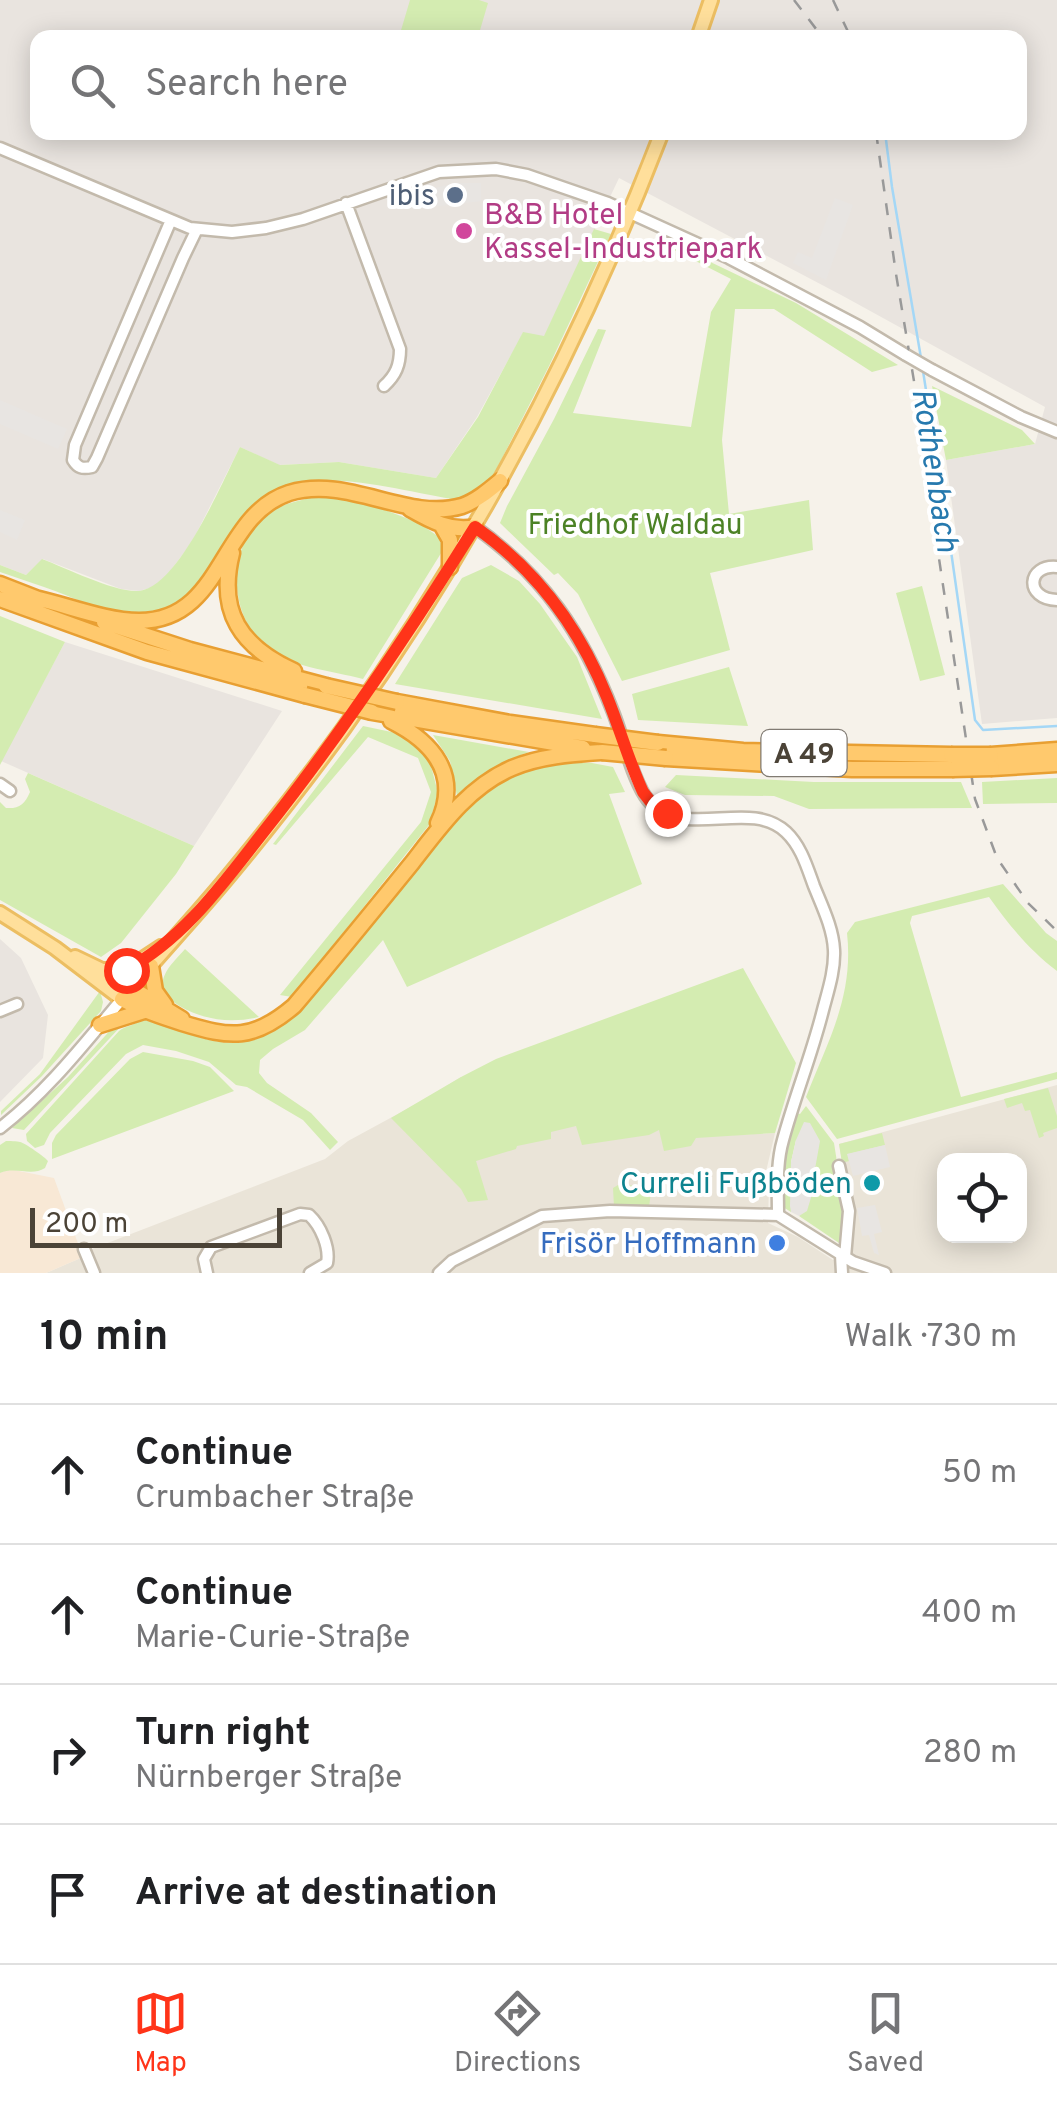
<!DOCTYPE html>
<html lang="en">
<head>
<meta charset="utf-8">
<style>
	:root { --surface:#fff; --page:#f2f2f2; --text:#202124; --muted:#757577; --line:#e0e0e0; --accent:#ff3419 }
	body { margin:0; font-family:Overpass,sans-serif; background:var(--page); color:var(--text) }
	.controls { position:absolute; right:30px; bottom:30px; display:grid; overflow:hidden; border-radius:20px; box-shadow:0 5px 25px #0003 }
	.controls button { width:90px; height:90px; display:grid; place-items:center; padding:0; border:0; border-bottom:2px solid var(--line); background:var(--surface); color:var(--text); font:50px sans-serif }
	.scale { position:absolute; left:30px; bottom:25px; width:252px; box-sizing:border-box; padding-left:10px; border:5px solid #4b4337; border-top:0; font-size:28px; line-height:35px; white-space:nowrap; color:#4b4337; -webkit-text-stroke:8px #fff; paint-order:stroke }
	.stop { position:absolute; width:30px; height:30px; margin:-22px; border:8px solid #ff3419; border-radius:50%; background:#fff }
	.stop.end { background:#ff3419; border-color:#fff; box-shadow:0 2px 10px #0008 }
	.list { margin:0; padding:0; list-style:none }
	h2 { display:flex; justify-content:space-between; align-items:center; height:130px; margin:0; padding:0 40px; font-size:42px }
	h2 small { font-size:32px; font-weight:400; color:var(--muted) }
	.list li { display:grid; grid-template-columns:65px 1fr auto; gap:30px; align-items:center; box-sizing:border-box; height:140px; padding:0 40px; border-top:2px solid var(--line) }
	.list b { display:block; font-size:38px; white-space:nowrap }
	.list p { margin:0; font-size:32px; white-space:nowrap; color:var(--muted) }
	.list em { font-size:32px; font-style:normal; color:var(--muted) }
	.icon { flex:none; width:55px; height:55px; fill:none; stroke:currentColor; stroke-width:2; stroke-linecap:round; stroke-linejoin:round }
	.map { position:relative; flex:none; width:1057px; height:1273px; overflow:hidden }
	.search { position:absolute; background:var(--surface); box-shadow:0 5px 25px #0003; left:30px; right:30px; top:30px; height:110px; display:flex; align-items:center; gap:25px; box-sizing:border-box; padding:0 35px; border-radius:20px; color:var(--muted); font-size:38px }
	.sheet { height:690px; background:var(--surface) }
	nav { display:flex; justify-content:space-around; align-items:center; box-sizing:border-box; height:140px; border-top:2px solid var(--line); background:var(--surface); font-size:28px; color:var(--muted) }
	nav a { display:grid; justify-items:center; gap:5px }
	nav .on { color:var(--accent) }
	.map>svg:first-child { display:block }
	.residential { fill:#eae4d8; fill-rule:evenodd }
	.commercial { fill:#f8e8d5 }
	.industrial { fill:#e9e4df; fill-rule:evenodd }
	.green { fill:#d4ecb1 }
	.parking { fill:#e8e5e2 }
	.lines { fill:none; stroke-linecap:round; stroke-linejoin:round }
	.stream { stroke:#a4d7f6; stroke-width:2.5 }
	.minor-casing { stroke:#c3baac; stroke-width:15 }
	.major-casing { stroke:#ecbe62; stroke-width:18 }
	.highway-casing { stroke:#e89f32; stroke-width:19 }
	.minor { stroke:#fff; stroke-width:10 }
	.major { stroke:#ffdf9b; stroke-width:12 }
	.highway { stroke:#ffc96d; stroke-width:14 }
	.rail { stroke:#999; stroke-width:2.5; stroke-dasharray:12 12; stroke-linecap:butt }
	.minor-bridge-casing { stroke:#c3baac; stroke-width:15; stroke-linecap:butt }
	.highway-bridge-casing { stroke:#e89f32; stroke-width:19; stroke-linecap:butt }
	.minor-bridge { stroke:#fff; stroke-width:10 }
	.highway-bridge { stroke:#ffc96d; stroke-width:14 }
	.route { stroke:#ff3419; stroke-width:12 }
	.service-dot { fill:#5c6f8a; stroke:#fff; stroke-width:4 }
	.hotel-dot { fill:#d1479c; stroke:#fff; stroke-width:4 }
	.culture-dot { fill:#0f9aa8; stroke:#fff; stroke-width:4 }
	.shop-dot { fill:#3f7fe0; stroke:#fff; stroke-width:4 }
	.labels { text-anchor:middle; stroke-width:8; stroke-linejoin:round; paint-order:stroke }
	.shield { fill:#fff; stroke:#817b73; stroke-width:2.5 }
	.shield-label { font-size:28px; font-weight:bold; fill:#4b4337 }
	.service-label { font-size:30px; fill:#4e5e75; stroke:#fff; text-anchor:end }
	.hotel-label { font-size:30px; fill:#b23c85; stroke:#fff; text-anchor:start }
	.park-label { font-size:30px; fill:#4c8225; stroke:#fff }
	.culture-label { font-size:30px; fill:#0d838f; stroke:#fff; text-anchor:end }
	.shop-label { font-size:30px; fill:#366cbe; stroke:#fff; text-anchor:end }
	.water-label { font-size:32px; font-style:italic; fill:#2679ae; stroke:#fff }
</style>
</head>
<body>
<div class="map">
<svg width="1057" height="1273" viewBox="0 0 1057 1273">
	<rect width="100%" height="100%" fill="#f6f2ea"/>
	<path class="residential" d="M 461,1077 L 696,1137 L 775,1133 L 765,1176 L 769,1185 L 768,1223 L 798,1237 L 833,1260 L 850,1248 L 853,1226 L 839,1144 L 1057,1085 L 1057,1273 L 46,1273 L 83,1257 L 92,1249 L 325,1159 L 348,1141 L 429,1097 ZM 944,1160 L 1020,1160 L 1020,1236 L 944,1236 Z"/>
	<path class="commercial" d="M 9,1169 L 54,1178 L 83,1257 L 46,1273 L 0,1273 L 0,1173 Z"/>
	<path class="industrial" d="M 0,0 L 1057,0 L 1057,718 L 982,724 L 946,460 L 1035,444 L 1045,407 L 843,296 L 619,178 L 544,337 L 523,333 L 477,417 L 436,478 L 339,462 L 279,465 L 240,447 L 192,542 L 168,574 L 154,587 L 139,591 L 121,589 L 43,559 L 26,575 L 0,565 ZM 38,38 L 1020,38 L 1020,132 L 38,132 Z
		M 65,642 L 282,711 L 194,846 L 1,761 Z
		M 0,939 L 21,958 L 48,1015 L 43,1058 L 0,1102 Z"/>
	<path class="green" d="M 410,0 L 479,0 L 488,3 L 478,37 L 399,37 Z
		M 594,229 L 611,234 L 549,366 L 491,480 L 459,500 C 411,493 338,471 291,485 C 262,494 238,520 224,546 C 212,566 203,587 183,601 C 139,632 87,602 44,587 C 29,582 15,577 0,572 L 0,565 L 26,575 L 42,559 C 66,568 116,593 139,591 C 179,587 223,480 240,447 L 280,465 L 339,462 L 436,478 L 478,417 L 523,332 L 544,336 Z
		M 675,245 L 796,303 L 898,365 L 872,372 L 774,309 L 735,309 L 722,440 L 729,514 L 809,500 L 813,550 L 710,573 L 730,650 L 622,681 L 578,594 L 558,573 L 554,575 L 500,523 L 507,506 L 554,419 L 598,329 L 606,330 L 573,413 L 691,427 L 711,312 L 731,279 L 672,249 Z
		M 932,386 L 1022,430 L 1035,444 L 946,460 Z
		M 320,496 L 367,503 L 419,523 L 439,537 L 443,550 L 363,679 C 333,671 284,666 261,645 C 257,641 255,636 252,632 C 228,595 231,540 268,513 C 283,503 302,500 320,496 Z
		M 491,565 L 519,581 L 540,604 L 577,657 L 602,719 L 395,684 L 462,578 Z
		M 922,586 L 945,675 L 920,681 L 896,593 Z
		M 0,616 L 65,642 L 0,765 Z
		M 729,667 L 748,726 L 638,720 L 632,694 Z
		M 363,726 L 401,734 L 428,754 L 438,793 L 429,825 L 292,997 L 280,995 L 421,822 L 431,792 L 418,758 L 368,737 L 276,845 L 273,844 Z
		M 433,735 L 529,752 C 498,763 480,774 457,796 L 450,761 Z
		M 549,763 L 592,763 L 613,767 L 625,792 L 609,794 L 642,884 L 407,987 L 383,940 L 305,1030 L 273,1049 L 260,1060 L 259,1073 L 267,1083 L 311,1113 L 338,1142 L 330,1150 L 303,1120 L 247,1087 L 236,1085 L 209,1062 L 176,1051 L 143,1045 L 126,1054 L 50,1133 L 44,1145 L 35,1148 L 27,1141 L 26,1134 L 119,1031 C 125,1026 137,1025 141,1019 C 210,1037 238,1066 300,1011 L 457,819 L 486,790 L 514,774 Z
		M 28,773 L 194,846 L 176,874 L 129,933 L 121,943 L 101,957 L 0,900 L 0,802 L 6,808 C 19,809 25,804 30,792 L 25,779 Z
		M 676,775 L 814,782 L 961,782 L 972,808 L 809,809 L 774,796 L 685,795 L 665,787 Z
		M 1057,778 L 1057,803 L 983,804 L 982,782 Z
		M 1003,884 L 1046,933 L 1057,941 L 1057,971 C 1029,950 1009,925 989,897 L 912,916 L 910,923 L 961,1097 L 1057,1072 L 1057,1079 L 837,1139 L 806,1097 C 828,1041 854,996 847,933 L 855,922 Z
		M 185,949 L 259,1017 C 224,1025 191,1018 163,994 C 159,974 172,964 185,949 Z
		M 743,968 L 796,1063 L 775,1133 L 696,1138 L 691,1146 L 664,1151 L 659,1130 L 649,1135 L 582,1145 L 576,1126 L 551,1132 L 551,1139 L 517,1146 L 516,1149 L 476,1161 L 488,1200 L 468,1202 L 461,1189 L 391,1118 L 461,1077 L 496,1059 Z
		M 100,991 L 103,1002 L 101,1011 L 42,1076 L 1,1115 L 1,1111 L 40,1074 Z
		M 124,1023 L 24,1130 L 12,1128 L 68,1077 L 114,1026 Z
		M 143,1052 L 193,1061 L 210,1067 L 234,1091 L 52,1159 L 52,1143 L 56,1135 L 130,1059 Z
		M 1048,1088 L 1057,1116 L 1057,1128 L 1043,1133 L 1044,1136 L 1039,1138 L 1030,1110 L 1025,1111 L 1022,1103 L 1007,1108 L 1004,1099 Z
		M 806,1106 L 834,1143 L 845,1213 L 843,1241 L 839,1243 L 799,1216 L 815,1170 L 796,1140 L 791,1162 L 791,1212 L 783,1207 C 783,1171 784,1148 797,1113 L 800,1114 Z
		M 882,1133 L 885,1145 L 848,1154 L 849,1161 L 842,1163 L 839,1144 Z
		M 6,1141 C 8,1141 18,1141 20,1142 C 25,1143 45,1157 48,1161 L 45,1168 C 31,1177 16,1166 0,1173 L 0,1145 Z
		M 618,1185 L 647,1186 L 651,1192 L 649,1207 L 614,1207 L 613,1188 Z"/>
	<path class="parking" d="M 456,183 L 481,183 L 481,201 L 432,207 L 429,189 Z
		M 835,198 L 853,205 L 826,280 L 793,263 L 798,252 L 812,258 Z
		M 0,400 L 67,429 L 58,449 L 0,424 Z
		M 0,510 L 25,520 L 17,540 L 0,532 Z
		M 804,1122 L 810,1123 L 820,1141 L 815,1169 L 818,1174 L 807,1211 L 799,1216 L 791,1212 L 790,1206 L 791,1162 L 796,1140 Z
		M 885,1145 L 890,1167 L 853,1176 L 847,1154 Z
		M 875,1205 L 882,1232 L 874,1234 L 879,1255 L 874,1253 L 869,1235 L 862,1236 L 857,1208 Z"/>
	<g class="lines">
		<path class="stream" d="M 885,132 L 892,187 L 921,358
			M 923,371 L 949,537 L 975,720 L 983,730 L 1057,726"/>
		<g class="minor-casing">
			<path id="minor" d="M 0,148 L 190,228 L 232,232 L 266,228 L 303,219 L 439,172 L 496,169 L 527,175 L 608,203 L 729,258 L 860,327 L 906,355
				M 346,203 L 400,349 C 400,365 396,375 384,386
				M 171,220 L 75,445 L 73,460 C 78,468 82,469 92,467 L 97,458 L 183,258 L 197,229
				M 932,370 L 1021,417 L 1057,432
				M 475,527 C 543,575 583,634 613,712 C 623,737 631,774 645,796 C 678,845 748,796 786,832 C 801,846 807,867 814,886 C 822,906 833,928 834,950 C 835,970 828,991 823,1010 C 812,1054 795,1096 783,1140 C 776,1164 778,1190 778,1215
				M 1057,567 C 1027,564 1024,599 1057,600
				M 0,784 L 10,791
				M 0,1011 L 17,1004
				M 0,1128 C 47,1092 84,1044 122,999
				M 839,1166 L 849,1211 L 845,1257
				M 84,1249 L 94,1273
				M 841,1255 L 842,1273
				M 207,1273 L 204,1259 L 211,1247 L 300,1214 L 309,1215 C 321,1226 330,1248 327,1263 L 310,1273
				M 439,1273 L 452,1261 L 542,1216 L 610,1211 L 778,1215 L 853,1262 L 885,1273"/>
		</g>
		<g class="major-casing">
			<path id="major" d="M 698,38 L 711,0
				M 0,913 L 55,948 L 122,999 C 156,958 193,919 227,878 C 267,830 307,779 344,728 C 475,544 581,343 662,132
				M 75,957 L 102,970 L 131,988
				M 102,970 L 126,970 L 161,947"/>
		</g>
		<g class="highway-casing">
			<path id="highway" d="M 410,509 C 431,521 451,532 475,527
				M 442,526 L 450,540 L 450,567
				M 232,553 C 217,612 241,647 294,671
				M 0,584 L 41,600
				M 35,598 C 67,605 106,621 139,621 C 224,621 219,516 289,493 C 349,475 406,522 462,506 C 476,501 488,491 500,481
				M 0,599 L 147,652 L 305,695
				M 104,622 L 190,650 L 326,686
				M 397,702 L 510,723 L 595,735
				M 372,712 L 583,748
				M 391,721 C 433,742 461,775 438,823
				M 658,743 L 743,751 L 951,755
				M 991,755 L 1057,750
				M 666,758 L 852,769 L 952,769
				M 992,768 L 1057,764
				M 151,966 L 155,991 L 165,1005
				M 131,988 L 182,1019
				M 122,999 C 142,1010 160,1016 182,1023 C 231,1038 253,1041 294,1006 C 334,959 373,911 412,863 C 440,827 468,787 512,768 C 540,756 572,754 602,752
				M 100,1025 L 144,1011"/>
		</g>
		<use href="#minor" class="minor"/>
		<use href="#major" class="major"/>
		<use href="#highway" class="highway"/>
		<path class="rail" d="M 794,0 L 823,38
			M 833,0 L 851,38
			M 876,132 L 896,274 L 916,393 L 934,525 L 975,799 L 997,858 L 1028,903 L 1057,931"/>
		<g class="minor-bridge-casing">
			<path id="minor-bridge" d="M 906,355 L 932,370"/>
		</g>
		<g class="highway-bridge-casing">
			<path id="highway-bridge" d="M 326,686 L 397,702
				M 305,695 L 372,712
				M 595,735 L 658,743
				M 602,752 L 666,758
				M 951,755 L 991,755
				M 952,769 L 992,768"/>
		</g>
		<use href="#minor-bridge" class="minor-bridge"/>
		<use href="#highway-bridge" class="highway-bridge"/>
	</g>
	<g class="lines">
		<path class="route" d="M 126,970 C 185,938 224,882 265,830 C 343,732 409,633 475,527 C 537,570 579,627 607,697 C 620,729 629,762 643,792 L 653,805 L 667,813"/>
	</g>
	<circle class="service-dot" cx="455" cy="195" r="10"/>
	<circle class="hotel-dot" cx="464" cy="231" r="10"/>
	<circle class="culture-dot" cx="872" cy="1183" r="10"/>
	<circle class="shop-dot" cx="777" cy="1243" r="10"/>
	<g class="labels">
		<rect class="shield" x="761.5" y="730" width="85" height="46" rx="8"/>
		<g class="shield-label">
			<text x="804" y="763">A 49</text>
		</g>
		<g class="service-label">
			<text x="435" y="205">ibis</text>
		</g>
		<g class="hotel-label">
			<text x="484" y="224">B&amp;B Hotel<tspan x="484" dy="34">Kassel-Industriepark</tspan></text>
		</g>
		<g class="park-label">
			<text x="635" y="534">Friedhof Waldau</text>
		</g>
		<g class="culture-label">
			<text x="852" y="1193">Curreli Fußböden</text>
		</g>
		<g class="shop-label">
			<text x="757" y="1253">Frisör Hoffmann</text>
		</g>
		<g class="water-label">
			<text transform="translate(936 470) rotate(81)" y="11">Rothenbach</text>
		</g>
	</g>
</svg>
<div class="controls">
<button><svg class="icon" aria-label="locate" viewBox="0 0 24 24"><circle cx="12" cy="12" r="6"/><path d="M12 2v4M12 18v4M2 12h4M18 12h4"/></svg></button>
</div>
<div class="scale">200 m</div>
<div class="stop" style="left:126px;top:970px"></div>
<div class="stop end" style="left:667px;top:813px"></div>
<div class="search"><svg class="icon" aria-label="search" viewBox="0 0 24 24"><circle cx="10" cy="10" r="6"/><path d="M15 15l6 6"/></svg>Search here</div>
</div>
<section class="sheet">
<h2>10 min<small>Walk · 730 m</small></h2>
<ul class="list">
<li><svg class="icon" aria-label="ahead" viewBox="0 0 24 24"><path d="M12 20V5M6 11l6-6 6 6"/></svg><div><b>Continue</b><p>Crumbacher Straße</p></div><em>50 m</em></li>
<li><svg class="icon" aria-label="ahead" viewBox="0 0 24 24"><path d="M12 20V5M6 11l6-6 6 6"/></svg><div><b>Continue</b><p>Marie-Curie-Straße</p></div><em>400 m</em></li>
<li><svg class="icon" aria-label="right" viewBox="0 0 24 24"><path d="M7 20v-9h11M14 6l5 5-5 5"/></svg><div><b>Turn right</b><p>Nürnberger Straße</p></div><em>280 m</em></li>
<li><svg class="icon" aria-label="arrive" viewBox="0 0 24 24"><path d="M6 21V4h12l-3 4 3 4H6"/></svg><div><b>Arrive at destination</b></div></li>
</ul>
</section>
<nav>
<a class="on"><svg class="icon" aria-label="map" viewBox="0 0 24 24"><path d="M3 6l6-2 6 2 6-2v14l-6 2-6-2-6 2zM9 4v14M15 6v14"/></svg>Map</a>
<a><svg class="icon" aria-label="directions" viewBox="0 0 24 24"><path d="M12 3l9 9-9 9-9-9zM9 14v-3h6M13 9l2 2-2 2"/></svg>Directions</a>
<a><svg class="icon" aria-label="saved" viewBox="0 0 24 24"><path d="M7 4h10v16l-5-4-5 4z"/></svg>Saved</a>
</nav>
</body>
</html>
